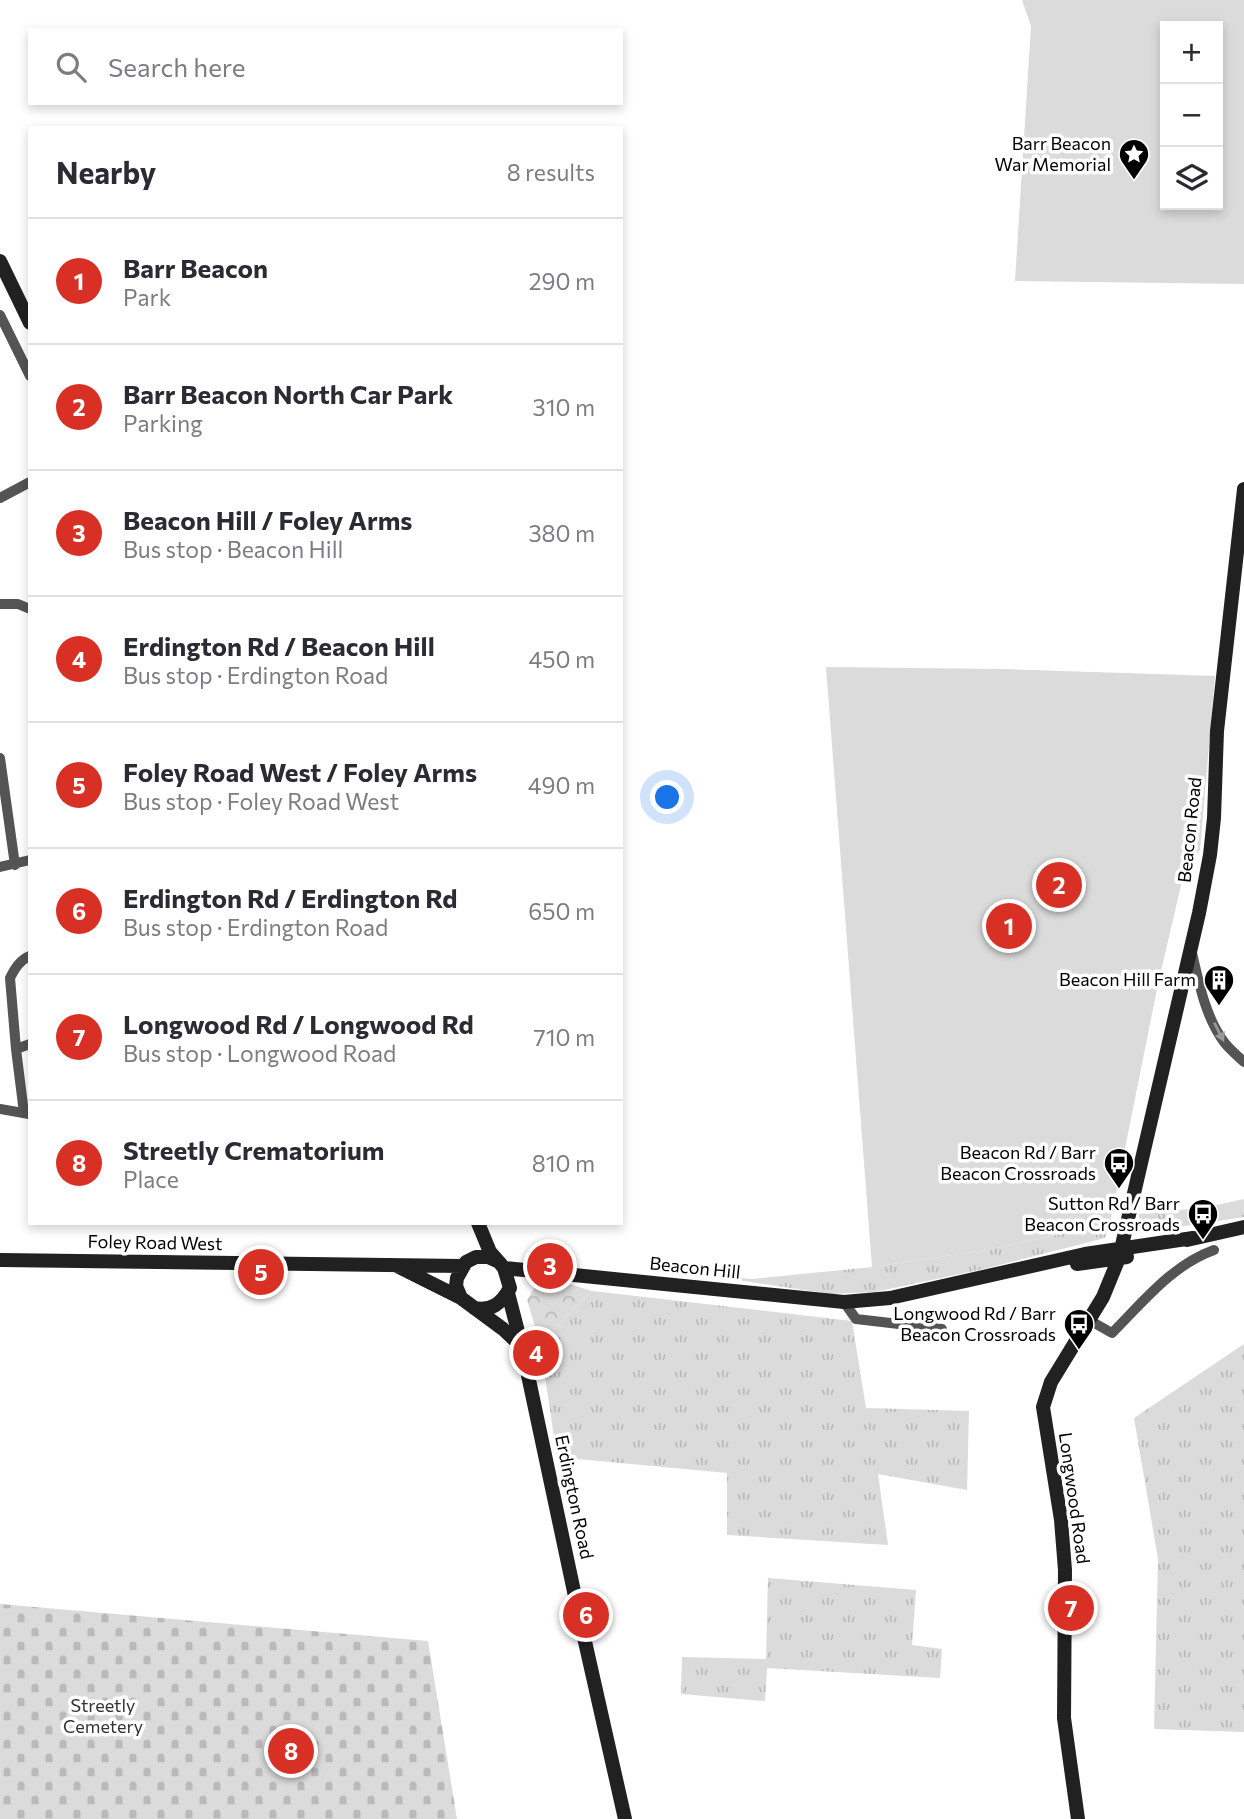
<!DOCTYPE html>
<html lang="en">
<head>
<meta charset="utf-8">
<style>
	:root { --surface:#fff; --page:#f7f7f7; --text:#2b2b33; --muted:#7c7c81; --line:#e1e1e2; --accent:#d93025 }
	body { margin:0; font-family:Commissioner,sans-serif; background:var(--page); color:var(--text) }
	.controls { position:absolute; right:21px; top:21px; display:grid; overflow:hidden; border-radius:0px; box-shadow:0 4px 10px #0003 }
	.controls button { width:63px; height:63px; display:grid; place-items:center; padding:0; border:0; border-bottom:2px solid var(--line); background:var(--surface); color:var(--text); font:35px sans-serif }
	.you { position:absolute; left:668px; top:798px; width:24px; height:24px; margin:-18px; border:5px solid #fff; border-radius:50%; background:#1a73e8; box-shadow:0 0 0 10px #1a73e833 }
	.badge { display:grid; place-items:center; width:46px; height:46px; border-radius:50%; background:var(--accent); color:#fff; font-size:23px; font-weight:700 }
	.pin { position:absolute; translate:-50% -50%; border:4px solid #fff; box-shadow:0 2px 7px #0006 }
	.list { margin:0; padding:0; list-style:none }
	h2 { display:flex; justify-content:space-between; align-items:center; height:91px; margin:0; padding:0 28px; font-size:30px }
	h2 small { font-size:23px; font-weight:400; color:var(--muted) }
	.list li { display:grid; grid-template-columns:46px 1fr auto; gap:21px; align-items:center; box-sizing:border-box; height:126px; padding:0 28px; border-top:2px solid var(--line) }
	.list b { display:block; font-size:26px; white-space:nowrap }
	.list p { margin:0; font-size:23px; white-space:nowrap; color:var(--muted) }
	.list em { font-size:23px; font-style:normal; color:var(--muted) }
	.icon { flex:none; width:38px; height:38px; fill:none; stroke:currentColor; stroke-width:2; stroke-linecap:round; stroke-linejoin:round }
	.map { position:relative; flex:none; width:1244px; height:1819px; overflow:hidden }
	.search { position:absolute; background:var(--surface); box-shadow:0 4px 10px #0003; left:28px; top:28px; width:595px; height:77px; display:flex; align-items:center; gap:18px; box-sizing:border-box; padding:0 24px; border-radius:0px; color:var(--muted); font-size:26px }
	.panel { position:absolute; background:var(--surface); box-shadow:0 4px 10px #0003; left:28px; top:126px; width:595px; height:1099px; border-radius:0px }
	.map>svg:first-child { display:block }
	.grass { fill:url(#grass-tufts) }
	.forest { fill:url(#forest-crowns) }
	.cemetery { fill:url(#cemetery-stones) }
	.green { fill:#dbdbdb; fill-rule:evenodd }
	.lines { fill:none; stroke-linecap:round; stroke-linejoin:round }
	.street { stroke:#545454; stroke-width:10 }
	.secondary { stroke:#212121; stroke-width:14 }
	.oneway { fill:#989898 }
	.labels { text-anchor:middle; stroke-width:7; stroke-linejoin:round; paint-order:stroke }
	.poi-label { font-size:18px; fill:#000; stroke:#fff; text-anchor:end }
	.street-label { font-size:18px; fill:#000; stroke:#fff }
	.park-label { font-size:18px; fill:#323232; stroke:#fff }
</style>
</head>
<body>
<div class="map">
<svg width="1244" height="1819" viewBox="0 0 1244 1819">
	<defs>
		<pattern id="grass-tufts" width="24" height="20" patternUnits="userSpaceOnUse" patternTransform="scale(1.75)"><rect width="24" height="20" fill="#dbdbdb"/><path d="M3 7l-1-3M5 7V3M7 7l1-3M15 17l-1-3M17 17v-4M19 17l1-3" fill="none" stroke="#bababa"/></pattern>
		<pattern id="forest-crowns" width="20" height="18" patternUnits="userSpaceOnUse" patternTransform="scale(1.75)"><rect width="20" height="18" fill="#dbdbdb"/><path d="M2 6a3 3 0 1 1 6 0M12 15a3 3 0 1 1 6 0" fill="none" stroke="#bababa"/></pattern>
		<pattern id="cemetery-stones" width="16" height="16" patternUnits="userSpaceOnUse" patternTransform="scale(1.75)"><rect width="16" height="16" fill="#dbdbdb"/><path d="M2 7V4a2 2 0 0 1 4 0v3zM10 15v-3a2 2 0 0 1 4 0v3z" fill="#bababa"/></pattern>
	</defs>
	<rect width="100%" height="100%" fill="#fff"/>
	<path class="grass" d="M 1244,1199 L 1244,1217 L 1138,1233 L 1139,1214 L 1208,1207 Z
		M 1110,1223 L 1105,1238 L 988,1268 L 875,1292 L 831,1294 L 703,1275 L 752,1279 L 872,1267 L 993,1249 Z
		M 592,1291 L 852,1321 L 866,1408 L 969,1411 L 967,1490 L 878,1474 L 888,1545 L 727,1535 L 727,1473 L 557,1457 L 540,1343 Z
		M 1244,1344 L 1244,1732 L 1154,1729 L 1158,1559 L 1134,1418 Z
		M 768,1578 L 916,1590 L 912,1645 L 942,1649 L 940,1678 L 767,1668 L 765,1701 L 681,1694 L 682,1657 L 766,1659 Z"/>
	<path class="forest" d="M 566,1283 L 592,1291 L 540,1343 L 527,1300 L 536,1285 Z"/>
	<path class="cemetery" d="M 0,1604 L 428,1641 L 457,1819 L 0,1819 Z"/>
	<path class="green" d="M 1022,0 L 1244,0 L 1244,284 L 1015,281 L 1031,26 ZM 1218,26 L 1218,205 L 1165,205 L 1165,26 Z
		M 826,667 L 1003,669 L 1215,676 L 1200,850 L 1185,868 L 1158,984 L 1110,1223 L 993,1249 L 872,1267 Z"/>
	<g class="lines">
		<path class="street" d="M 0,315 L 30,376
			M 0,498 L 30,482
			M 0,604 L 18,604 L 30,609
			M 0,758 L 15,865
			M 0,867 L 30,860
			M 1192,953 C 1199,983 1205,1016 1224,1042 C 1229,1049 1238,1056 1244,1062
			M 16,1049 L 30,1044
			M 0,1109 L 29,1114
			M 24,1113 L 16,1049 L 10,978 C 15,968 20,960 30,956
			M 844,1302 L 856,1319 L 942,1329
			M 1089,1320 L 1112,1333 C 1143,1302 1172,1265 1214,1250"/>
		<path class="secondary" d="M 0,261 L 30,323
			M 478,1223 L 490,1252 L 498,1261
			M 1187,1240 L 1244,1227
			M 0,1260 L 462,1266
			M 1077,1264 L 1127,1257
			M 397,1266 L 461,1298
			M 504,1268 L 844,1302 L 890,1298 L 1085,1254 L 1193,1238
			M 508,1293 L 522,1347 L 579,1615 L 625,1819
			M 474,1308 C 492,1311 501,1304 510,1288 L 504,1268 L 499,1262 L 488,1257 L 476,1257 L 466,1262 L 457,1278 L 456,1286 L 461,1298 L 503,1329 L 521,1346
			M 1078,1819 L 1064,1718 L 1065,1570 L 1061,1520 L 1043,1407 L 1051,1382 L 1103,1297 L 1119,1258 L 1199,913 L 1210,855 L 1214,818 L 1217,731 L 1244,489"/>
	</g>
	<defs><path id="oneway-solid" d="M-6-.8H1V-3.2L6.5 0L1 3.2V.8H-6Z" transform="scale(1.75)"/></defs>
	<use class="oneway" href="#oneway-solid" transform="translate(1219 1032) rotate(63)"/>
	<defs>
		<g id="sight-pin" transform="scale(1.575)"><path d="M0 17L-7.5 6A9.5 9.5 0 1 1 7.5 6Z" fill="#000" stroke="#fff"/><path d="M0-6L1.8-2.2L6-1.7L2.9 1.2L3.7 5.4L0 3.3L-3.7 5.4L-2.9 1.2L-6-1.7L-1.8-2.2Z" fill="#fff"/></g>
		<g id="building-pin" transform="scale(1.575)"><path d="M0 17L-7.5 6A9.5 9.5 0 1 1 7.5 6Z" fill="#000" stroke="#fff"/><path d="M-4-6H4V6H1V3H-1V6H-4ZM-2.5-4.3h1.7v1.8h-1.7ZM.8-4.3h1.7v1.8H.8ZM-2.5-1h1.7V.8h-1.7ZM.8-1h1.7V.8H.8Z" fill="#fff"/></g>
		<g id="bus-pin" transform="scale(1.575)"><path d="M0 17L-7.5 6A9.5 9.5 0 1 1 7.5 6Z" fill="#000" stroke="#fff"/><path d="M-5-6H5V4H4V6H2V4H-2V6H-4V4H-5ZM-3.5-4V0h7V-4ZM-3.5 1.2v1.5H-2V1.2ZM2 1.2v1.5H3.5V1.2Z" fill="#fff"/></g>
	</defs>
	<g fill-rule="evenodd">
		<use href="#sight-pin" x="1134" y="154"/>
		<use href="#building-pin" x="1219" y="980"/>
		<use href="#bus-pin" x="1119" y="1163"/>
		<use href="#bus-pin" x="1203" y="1214"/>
		<use href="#bus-pin" x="1079" y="1324"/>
	</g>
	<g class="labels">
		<g class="poi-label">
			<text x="1111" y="150">Barr Beacon<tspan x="1111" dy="21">War Memorial</tspan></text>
			<text x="1196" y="986">Beacon Hill Farm</text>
			<text x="1096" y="1159">Beacon Rd / Barr<tspan x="1096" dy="21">Beacon Crossroads</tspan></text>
			<text x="1180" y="1210">Sutton Rd / Barr<tspan x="1180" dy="21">Beacon Crossroads</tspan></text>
			<text x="1056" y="1320">Longwood Rd / Barr<tspan x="1056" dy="21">Beacon Crossroads</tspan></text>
		</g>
		<g class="street-label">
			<text transform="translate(1190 830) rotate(-84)" y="6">Beacon Road</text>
			<text transform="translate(155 1243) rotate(1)" y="6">Foley Road West</text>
			<text transform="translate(695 1268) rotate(6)" y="6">Beacon Hill</text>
			<text transform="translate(574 1497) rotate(78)" y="6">Erdington Road</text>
			<text transform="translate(1074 1498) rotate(82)" y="6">Longwood Road</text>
		</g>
		<g class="park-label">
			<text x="103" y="1712">Streetly<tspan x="103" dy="21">Cemetery</tspan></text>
		</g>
	</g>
</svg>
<div class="controls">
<button>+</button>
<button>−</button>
<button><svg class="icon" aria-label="layers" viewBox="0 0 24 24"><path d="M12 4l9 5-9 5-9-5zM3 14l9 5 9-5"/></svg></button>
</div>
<div class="you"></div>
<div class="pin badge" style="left:1009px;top:926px">1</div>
<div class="pin badge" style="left:1059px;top:885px">2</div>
<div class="pin badge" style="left:550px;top:1266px">3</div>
<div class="pin badge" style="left:536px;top:1353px">4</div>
<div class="pin badge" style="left:261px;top:1272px">5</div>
<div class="pin badge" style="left:586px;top:1615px">6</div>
<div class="pin badge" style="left:1071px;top:1608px">7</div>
<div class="pin badge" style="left:291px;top:1751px">8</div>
<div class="search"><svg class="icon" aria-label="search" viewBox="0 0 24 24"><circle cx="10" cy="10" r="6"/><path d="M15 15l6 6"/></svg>Search here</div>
<section class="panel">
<h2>Nearby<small>8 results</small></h2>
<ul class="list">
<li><span class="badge">1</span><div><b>Barr Beacon</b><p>Park</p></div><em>290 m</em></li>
<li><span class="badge">2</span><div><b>Barr Beacon North Car Park</b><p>Parking</p></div><em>310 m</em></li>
<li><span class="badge">3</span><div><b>Beacon Hill / Foley Arms</b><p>Bus stop · Beacon Hill</p></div><em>380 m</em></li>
<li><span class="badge">4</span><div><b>Erdington Rd / Beacon Hill</b><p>Bus stop · Erdington Road</p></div><em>450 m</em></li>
<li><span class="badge">5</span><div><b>Foley Road West / Foley Arms</b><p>Bus stop · Foley Road West</p></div><em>490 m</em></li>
<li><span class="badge">6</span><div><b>Erdington Rd / Erdington Rd</b><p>Bus stop · Erdington Road</p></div><em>650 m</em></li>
<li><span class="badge">7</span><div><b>Longwood Rd / Longwood Rd</b><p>Bus stop · Longwood Road</p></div><em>710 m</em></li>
<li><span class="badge">8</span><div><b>Streetly Crematorium</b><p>Place</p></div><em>810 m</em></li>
</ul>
</section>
</div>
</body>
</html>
